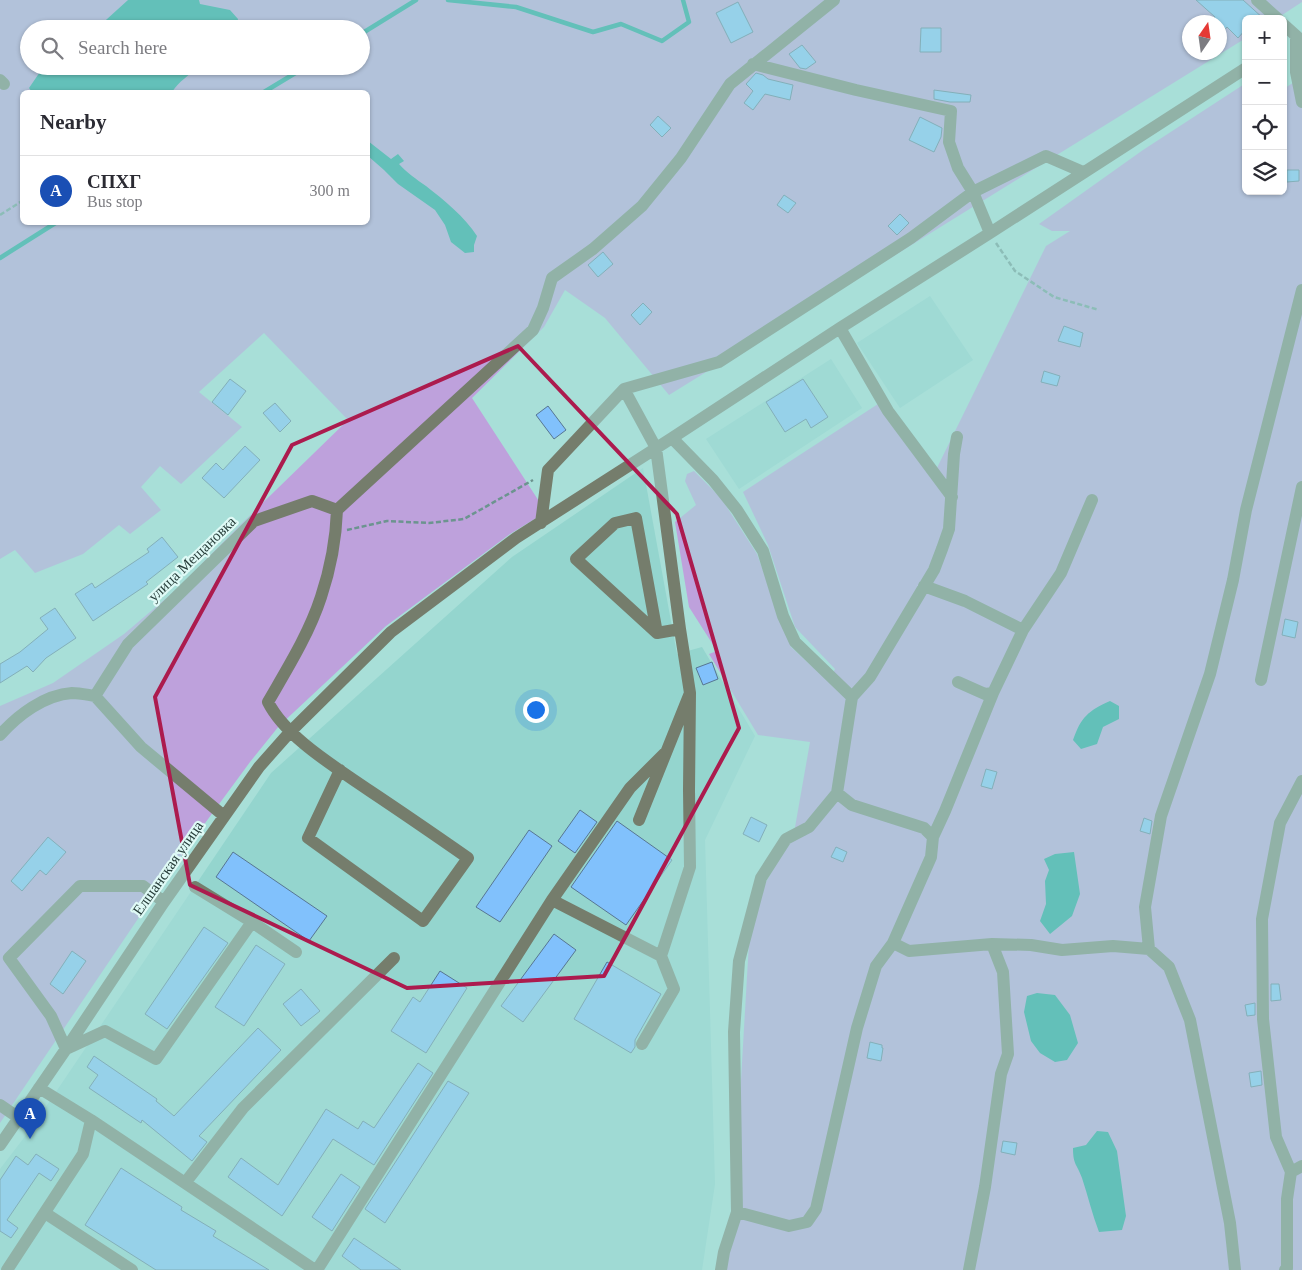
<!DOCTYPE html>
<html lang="en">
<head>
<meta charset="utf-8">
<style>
	:root { --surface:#fff; --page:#f2f2f3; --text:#2b2b33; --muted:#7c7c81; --line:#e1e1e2; --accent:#ea580c }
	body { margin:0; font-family:Georgia,serif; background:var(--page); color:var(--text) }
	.controls { position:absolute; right:15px; top:15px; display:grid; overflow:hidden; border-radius:8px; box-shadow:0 1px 4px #0004 }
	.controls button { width:45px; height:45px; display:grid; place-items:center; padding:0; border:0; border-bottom:1px solid var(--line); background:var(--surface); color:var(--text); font:25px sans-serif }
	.compass { position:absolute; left:1182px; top:15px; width:45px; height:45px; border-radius:50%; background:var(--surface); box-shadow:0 1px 4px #0004; rotate:13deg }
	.you { position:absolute; left:535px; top:709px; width:18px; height:18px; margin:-12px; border:4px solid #fff; border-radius:50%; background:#1a73e8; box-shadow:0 0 0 8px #1a73e833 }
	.badge { display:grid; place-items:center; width:32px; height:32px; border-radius:50%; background:var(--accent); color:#fff; font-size:16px; font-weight:700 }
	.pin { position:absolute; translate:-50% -41px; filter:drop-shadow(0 1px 2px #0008) }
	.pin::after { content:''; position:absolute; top:26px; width:18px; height:15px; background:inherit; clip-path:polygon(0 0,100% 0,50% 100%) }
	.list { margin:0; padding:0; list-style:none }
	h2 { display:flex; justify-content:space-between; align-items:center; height:65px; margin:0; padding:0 20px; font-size:21px }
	h2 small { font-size:16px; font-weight:400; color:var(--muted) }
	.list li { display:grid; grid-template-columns:32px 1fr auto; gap:15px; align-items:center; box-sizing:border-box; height:70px; padding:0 20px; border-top:1px solid var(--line) }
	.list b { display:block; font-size:19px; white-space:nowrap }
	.list p { margin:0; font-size:16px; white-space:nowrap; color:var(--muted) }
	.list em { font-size:16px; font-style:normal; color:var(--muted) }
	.icon { flex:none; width:28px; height:28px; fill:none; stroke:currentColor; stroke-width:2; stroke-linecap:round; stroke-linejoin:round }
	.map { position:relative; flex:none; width:1302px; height:1270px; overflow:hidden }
	.search { position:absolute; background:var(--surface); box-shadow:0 1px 4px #0004; left:20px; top:20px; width:350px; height:55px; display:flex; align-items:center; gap:12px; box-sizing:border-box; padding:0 18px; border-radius:28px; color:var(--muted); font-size:19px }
	.panel { position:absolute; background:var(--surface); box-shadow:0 1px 4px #0004; left:20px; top:90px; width:350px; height:135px; border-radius:8px }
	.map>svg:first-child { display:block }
	.built { fill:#94d5ce }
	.green { fill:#bea1dc; fill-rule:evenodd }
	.water { fill:#109c92 }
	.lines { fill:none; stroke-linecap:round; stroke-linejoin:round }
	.stream { stroke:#109c92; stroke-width:4.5 }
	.building { fill:#81c1fc; stroke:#577692 }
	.path { stroke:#6c948f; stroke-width:2.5; stroke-dasharray:5 2.5; stroke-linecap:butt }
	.minor { stroke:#757d6c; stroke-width:12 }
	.marked { fill:none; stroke:#ac1b4e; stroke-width:4; stroke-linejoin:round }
	.labels { text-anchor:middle; stroke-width:4.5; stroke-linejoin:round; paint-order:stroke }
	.street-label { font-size:15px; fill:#263c39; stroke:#dffaf6 }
</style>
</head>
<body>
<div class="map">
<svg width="1302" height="1270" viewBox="0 0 1302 1270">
	<rect width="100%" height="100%" fill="#a8dfd8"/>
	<path class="built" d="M 930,296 L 973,360 L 900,408 L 857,343 Z
		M 831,359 L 862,408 L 739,489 L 706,439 Z
		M 643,468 L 677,654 L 702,647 L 755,736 L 705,840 L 715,1184 L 702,1270 L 0,1270 L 0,1169 L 33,1126 L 271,773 L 512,557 Z"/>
	<path class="green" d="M 0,0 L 1302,0 L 1302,2 L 1276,19 L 1246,19 L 1246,38 L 669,395 L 605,318 L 565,290 L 544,327 L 472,398 L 546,512 L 510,534 L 386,626 L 279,726 L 250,762 L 175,864 L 0,1123 L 0,706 L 53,683 L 124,634 L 177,589 L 240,525 L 348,420 L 264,333 L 199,392 L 242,427 L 181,484 L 160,466 L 141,487 L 161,510 L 130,534 L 119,525 L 83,554 L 35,573 L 15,550 L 0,559 ZM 1190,22 L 1220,22 L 1220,52 L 1190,52 ZM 29,29 L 361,29 L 361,66 L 29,66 ZM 22,92 L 368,92 L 368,222 L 22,222 Z
		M 1302,77 L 1302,1270 L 726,1270 L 739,1202 L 741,1080 L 751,908 L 794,833 L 810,742 L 758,735 L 709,654 L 717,651 L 689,607 L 675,522 L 696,505 L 685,481 L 687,474 L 694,471 L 721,498 L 757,554 L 791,647 L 829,682 L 835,669 L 795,627 L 768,545 L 743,492 L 878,404 L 932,478 L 1046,246 L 1070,231 L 1052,231 L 1039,224 L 1143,150 L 1246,83 L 1246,191 L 1283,191 L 1283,86 L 1285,88 Z"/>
	<path class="water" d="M 128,0 L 199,0 L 200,4 L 230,10 L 238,19 L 236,29 L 96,29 Z
		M 44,66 L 198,66 C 189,76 179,81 172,92 L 32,92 L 29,88 Z
		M 368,141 L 391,159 L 398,154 L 404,161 L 399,164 C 407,173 416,179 426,186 C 444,200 465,217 477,236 L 474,245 L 474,252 L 465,253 L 451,242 L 445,225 L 435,210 L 398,184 L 384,170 L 368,156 Z
		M 1110,701 L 1119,706 L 1119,719 L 1103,727 L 1097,744 L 1081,749 L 1073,740 C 1081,717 1088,711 1110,701 Z
		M 1074,852 L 1080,894 L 1072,916 L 1050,934 L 1040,921 L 1046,904 L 1045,881 L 1049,870 L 1044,859 L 1055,854 Z
		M 1037,993 L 1055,995 L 1070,1015 L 1078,1043 L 1067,1060 L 1055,1062 L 1040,1053 L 1031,1041 L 1024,1012 L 1027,996 Z
		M 1097,1131 L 1108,1132 L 1117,1151 L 1126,1216 L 1122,1230 L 1099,1232 C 1092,1214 1088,1196 1082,1178 C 1077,1164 1073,1165 1073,1148 L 1086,1145 Z"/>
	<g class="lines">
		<path class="stream" d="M 448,0 L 516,7 L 593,32 L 621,24 L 662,41 L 689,22 L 683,0
			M 361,34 L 416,0
			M 264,92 L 307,66
			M 0,258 L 57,222"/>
	</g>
	<path class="building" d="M 1196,0 L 1243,0 L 1264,19 L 1246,19 L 1246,29 L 1238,38 L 1227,27 L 1220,35 L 1220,22 L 1210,22 L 1215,17 Z
		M 738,2 L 753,32 L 731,43 L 716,13 Z
		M 921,28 L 941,28 L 941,52 L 920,52 Z
		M 802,45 L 816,62 L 806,69 L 800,68 L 789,54 Z
		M 756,73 L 763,75 L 768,79 L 793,85 L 790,100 L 765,94 L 753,110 L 744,103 L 753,91 L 746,84 Z
		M 934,90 L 971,95 L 970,102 L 950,102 L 934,99 Z
		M 658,116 L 671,128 L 662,137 L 650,125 Z
		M 920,117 L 942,128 L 941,137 L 934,152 L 909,140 Z
		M 1287,170 L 1299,170 L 1299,181 L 1287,182 Z
		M 784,195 L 796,203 L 788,213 L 777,205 Z
		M 900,214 L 909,223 L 897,235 L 888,226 Z
		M 603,252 L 613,264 L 598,277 L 588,265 Z
		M 643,303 L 652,312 L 640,325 L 631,315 Z
		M 1064,326 L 1083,333 L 1080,347 L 1058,341 Z
		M 1044,371 L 1060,376 L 1057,386 L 1041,382 Z
		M 230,379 L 246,391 L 228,415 L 212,402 Z
		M 803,379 L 828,417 L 811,428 L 806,419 L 785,432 L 766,402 Z
		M 275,403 L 291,421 L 280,432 L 263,413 Z
		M 548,406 L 566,430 L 554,439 L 536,415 Z
		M 245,446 L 260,460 L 224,498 L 202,478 L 216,463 L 223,470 Z
		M 162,537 L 178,557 L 146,582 L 148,584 L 93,621 L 75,594 L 92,583 L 95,588 L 149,552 L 147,549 Z
		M 55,608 L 76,638 L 46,658 L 33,672 L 27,666 L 0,683 L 0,664 L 20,652 L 48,629 L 40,618 Z
		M 1285,619 L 1298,622 L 1295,638 L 1282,635 Z
		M 712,662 L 718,679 L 703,685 L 696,668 Z
		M 986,769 L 997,772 L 992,789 L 981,786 Z
		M 580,810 L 597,822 L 575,853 L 558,841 Z
		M 751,817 L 767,825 L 759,842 L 743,834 Z
		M 1144,818 L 1152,821 L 1150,834 L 1140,831 Z
		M 617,821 L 672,860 L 626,925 L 571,887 Z
		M 529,830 L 552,846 L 500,922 L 476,907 Z
		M 48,837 L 66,852 L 46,875 L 40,870 L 22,891 L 11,881 Z
		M 836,847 L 847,852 L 843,862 L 831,857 Z
		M 233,852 L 327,916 L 309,941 L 216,877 Z
		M 204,927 L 228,943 L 167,1029 L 145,1014 Z
		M 554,934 L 576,950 L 523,1022 L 501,1006 Z
		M 256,945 L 285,964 L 244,1026 L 215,1007 Z
		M 72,951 L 86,961 L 63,994 L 50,984 Z
		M 607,962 L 661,994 L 635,1040 L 635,1047 L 631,1053 L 574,1019 Z
		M 440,971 L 467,988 L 426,1053 L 391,1031 L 413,997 L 420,1002 Z
		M 1271,984 L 1279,984 L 1281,1000 L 1271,1001 Z
		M 301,989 L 320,1011 L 301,1026 L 283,1004 Z
		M 1255,1003 L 1255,1015 L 1247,1016 L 1245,1005 Z
		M 258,1028 L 281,1050 L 199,1136 L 207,1142 L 192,1161 L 142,1120 L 141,1123 L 89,1088 L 98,1075 L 87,1067 L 94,1056 L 157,1099 L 156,1101 L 174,1116 Z
		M 870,1042 L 882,1045 L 882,1048 L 883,1048 L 881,1061 L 867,1058 Z
		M 418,1063 L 433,1073 L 374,1165 L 333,1139 L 282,1216 L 228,1177 L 241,1158 L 278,1185 L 326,1109 L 358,1129 L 363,1121 L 374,1128 Z
		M 1261,1071 L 1262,1085 L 1251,1087 L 1249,1073 Z
		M 448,1081 L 469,1093 L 385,1223 L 365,1209 Z
		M 1003,1141 L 1017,1143 L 1015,1155 L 1001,1152 Z
		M 36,1154 L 59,1169 L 51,1181 L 39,1173 L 7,1220 L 18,1228 L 11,1238 L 0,1231 L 0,1180 L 16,1156 L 28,1165 Z
		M 121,1168 L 182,1207 L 181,1210 L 216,1231 L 213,1236 L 269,1270 L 156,1270 L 85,1225 Z
		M 341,1174 L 360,1187 L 332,1231 L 312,1217 Z
		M 354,1238 L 401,1270 L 361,1270 L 342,1256 Z"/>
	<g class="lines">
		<path class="path" d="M 0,215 L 22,201
			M 996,243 L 1015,271 L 1054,297 L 1099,310
			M 347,530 L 387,521 L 429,523 L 464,519 L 533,480"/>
		<path class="minor" d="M 1257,0 L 1278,19
			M 1283,24 L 1302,41
			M 1296,36 L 1296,72 L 1302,102
			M 753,64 L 856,90 L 951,111 L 949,142 L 958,168 L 973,192 L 990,233
			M 0,80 L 4,84
			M 840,328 L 888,411 L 952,497
			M 624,389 L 656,448 L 680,629 L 657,633 L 576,559 L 615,523 L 636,518 L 657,633
			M 672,438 L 713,480 L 737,510 L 763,551 L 783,616 L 795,642 L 852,697 L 837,793 L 809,827 L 786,839 L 761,878 L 739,961 L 734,1032 L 737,1212 L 724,1252 L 721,1270
			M 337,510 C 336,539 330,570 321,597 C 309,634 287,669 268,702 C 286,738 337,768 370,791 C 403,813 435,835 468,858 L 423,921 L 308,838 L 340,770
			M 541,523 L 548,470 L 624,389 L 719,362 L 911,238 L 973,192 L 1046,156 L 1083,172
			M 924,586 L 965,601 L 1023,630
			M 1261,680 L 1302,487
			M 958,682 L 985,694 L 993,693
			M 95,696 L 141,747 L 224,816
			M 852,697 L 870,677 L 934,570 L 942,549 L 949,529 L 954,454 L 957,437
			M 0,735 C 18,715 44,695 72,693 C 80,693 88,695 95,696 L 128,644 L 254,521 L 312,501 L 337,510 L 533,330 L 543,308 L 552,278 L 593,249 L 642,206 L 681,158 L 730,84 L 834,0
			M 639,820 L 690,693 L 680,629
			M 933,837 L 945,811 L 993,693 L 1023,630 L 1061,573 L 1092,500
			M 195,887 L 252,922 L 296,952
			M 164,902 L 143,886 L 80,886 L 9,958 L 51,1016 L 66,1049 L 105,1031 L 156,1059 L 252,922
			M 893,943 L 909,951 L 992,944 L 1031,945 L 1062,950 L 1113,946 L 1149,949 L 1169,967 L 1190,1020 L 1230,1223 L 1235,1270
			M 1149,949 L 1145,907 L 1161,816 L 1210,674 L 1233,580 L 1246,510 L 1302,290
			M 661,956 L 552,900 L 630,788 L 666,752
			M 642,1044 L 674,989 L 661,956 L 690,867 L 689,790 L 690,693
			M 0,1105 L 19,1118
			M 91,1120 L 315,1270
			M 0,1145 L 66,1049 L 164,902 L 259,767 L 290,732 L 391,632 L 516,538 L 672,438 L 840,328 L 990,233 L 1246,68
			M 1291,1172 L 1276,1137 L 1263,1019 L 1262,919 L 1280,823 L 1302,781
			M 185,1183 L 243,1108 L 394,958
			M 737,1212 L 789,1226 L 807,1222 L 816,1209 L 857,1028 L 876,966 L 893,943 L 931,857 L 933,837 L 924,828 L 852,805 L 837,793
			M 45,1213 L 132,1270
			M 7,1270 L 83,1154 L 91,1120 L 39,1088
			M 317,1270 L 552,900
			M 969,1270 L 985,1187 L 1001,1074 L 1008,1054 L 1003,972 L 992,944
			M 1285,1270 L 1287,1268 L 1287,1199 L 1291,1172 L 1302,1166"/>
	</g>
	<path d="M0 0H1302V1270H0ZM 518,346 L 677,514 L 739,728 L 604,976 L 407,988 L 190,885 L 155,697 L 292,445 Z" fill="#a8dfd8" fill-opacity=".55" fill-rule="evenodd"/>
	<path class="marked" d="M 518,346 L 677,514 L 739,728 L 604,976 L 407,988 L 190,885 L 155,697 L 292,445 Z"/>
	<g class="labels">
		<g class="street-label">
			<text transform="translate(192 559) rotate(-44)" y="5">улица Мещановка</text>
			<text transform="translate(168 868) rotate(-55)" y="5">Елшанская улица</text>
		</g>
	</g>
</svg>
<div class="controls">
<button>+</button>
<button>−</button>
<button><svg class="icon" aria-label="locate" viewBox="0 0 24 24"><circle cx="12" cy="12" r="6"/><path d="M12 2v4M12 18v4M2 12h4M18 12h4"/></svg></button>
<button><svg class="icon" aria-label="layers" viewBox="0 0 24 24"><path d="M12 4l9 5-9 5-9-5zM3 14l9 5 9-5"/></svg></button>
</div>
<svg class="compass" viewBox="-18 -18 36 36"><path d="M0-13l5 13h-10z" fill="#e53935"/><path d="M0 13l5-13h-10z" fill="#7c7c81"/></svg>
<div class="you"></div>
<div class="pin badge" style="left:30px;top:1139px;background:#1a4fb4">A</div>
<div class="search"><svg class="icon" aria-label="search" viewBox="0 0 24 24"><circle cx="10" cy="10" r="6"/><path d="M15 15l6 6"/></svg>Search here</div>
<section class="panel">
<h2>Nearby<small></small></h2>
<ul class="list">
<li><span class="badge" style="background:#1a4fb4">A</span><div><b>СПХГ</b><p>Bus stop</p></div><em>300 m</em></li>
</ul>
</section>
</div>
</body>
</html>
